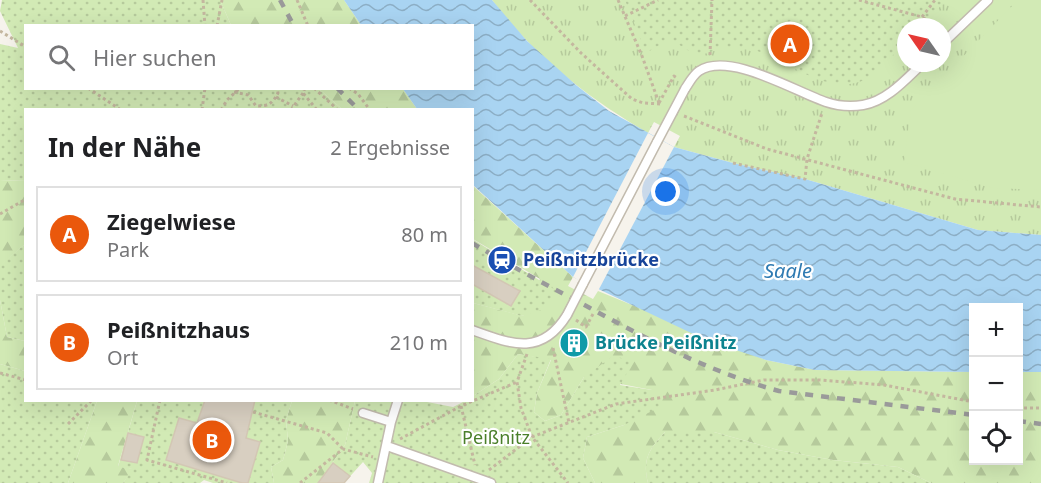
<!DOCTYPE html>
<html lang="de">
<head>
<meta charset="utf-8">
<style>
	:root { --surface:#fff; --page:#f2f2f2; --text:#202124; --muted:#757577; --line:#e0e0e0; --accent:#ea580c }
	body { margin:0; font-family:"Noto Sans",sans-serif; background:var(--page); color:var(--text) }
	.controls { position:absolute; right:18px; bottom:18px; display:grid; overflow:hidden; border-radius:0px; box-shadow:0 6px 24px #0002 }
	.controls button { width:54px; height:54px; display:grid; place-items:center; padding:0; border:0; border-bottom:2px solid var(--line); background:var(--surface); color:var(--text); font:30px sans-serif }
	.compass { position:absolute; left:897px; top:18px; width:54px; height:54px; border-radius:50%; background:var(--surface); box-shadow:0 6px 24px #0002; rotate:304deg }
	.you { position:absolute; left:666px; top:192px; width:21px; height:21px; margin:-15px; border:4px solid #fff; border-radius:50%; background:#1a73e8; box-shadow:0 0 0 9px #1a73e833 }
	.badge { display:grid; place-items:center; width:39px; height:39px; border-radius:50%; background:var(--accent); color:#fff; font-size:20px; font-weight:700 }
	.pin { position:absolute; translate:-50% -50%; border:3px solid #fff; box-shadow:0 2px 6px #0006 }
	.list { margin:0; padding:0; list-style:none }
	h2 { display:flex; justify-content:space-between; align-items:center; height:78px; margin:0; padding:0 24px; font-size:26px }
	h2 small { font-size:20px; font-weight:400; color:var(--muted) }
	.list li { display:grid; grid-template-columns:39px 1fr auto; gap:18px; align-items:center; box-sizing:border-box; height:96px; margin:0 12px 12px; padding:0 12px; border:2px solid var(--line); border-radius:0px }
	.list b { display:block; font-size:22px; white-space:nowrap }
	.list p { margin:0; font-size:20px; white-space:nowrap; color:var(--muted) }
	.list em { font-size:20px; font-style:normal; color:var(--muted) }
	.icon { flex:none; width:33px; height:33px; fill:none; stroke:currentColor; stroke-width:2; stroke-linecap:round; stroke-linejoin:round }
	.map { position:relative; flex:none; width:1041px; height:483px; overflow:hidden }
	.search { position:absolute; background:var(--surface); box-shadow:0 6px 24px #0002; left:24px; top:24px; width:450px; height:66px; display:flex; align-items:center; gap:15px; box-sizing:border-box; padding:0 21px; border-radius:0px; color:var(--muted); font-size:22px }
	.panel { position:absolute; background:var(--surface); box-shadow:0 6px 24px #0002; left:24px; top:108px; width:450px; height:294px; border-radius:0px }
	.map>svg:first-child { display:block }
	.grass { fill:url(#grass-tufts); fill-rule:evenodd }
	.forest { fill:url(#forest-firs) }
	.park { fill:url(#park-dots) }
	.pitch { fill:#d2eab5 }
	.water { fill:url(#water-waves) }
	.pier { fill:#f6f3ec }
	.building { fill:#d8cfc1; stroke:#d3c7b4; stroke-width:1.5 }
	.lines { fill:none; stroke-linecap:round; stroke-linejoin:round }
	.service-casing { stroke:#c2bbae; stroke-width:11 }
	.path { stroke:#c4b79f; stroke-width:3; stroke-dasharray:3 3; stroke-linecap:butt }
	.service { stroke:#fff; stroke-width:8 }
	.rail { stroke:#9a9a9a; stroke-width:4.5; stroke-dasharray:8 8; stroke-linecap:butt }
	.service-bridge-casing { stroke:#c2bbae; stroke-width:11; stroke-linecap:butt }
	.service-bridge { stroke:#fff; stroke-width:8 }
	.labels { text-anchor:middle; stroke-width:4.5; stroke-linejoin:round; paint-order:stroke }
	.transit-label { font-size:18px; font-weight:bold; fill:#164399; stroke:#fff; text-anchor:start }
	.culture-label { font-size:18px; font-weight:bold; fill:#0d838f; stroke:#fff; text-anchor:start }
	.park-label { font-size:18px; fill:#4a7f2a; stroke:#fff }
	.water-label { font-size:20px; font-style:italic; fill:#2e7ab2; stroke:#fff }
</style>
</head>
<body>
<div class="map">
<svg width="1041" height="483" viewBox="0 0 1041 483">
	<defs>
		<pattern id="grass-tufts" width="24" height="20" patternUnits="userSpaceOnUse" patternTransform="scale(1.5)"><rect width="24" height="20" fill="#d2eab5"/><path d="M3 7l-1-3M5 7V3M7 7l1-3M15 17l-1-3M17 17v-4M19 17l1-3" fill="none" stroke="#b6ca9c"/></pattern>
		<pattern id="forest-firs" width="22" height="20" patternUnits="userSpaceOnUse" patternTransform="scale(1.5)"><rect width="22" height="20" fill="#d2eab5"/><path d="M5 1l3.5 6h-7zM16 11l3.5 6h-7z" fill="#b6ca9c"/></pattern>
		<pattern id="park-dots" width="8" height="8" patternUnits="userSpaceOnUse" patternTransform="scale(1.5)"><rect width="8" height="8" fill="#d2eab5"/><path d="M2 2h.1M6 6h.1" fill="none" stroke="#b6ca9c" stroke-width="1.8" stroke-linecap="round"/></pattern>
		<pattern id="water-waves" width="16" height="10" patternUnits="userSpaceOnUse" patternTransform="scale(1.5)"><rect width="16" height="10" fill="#a9d4f2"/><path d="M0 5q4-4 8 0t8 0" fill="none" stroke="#8caec5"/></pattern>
	</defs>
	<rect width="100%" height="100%" fill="#f6f3ec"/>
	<path class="grass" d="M 492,0 L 1041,0 L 1041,235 L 978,230 L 805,179 L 733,163 L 674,147 L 680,136 L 654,122 L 648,133 C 588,98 534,56 492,0 ZM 906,27 L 942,27 L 942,63 L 906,63 Z"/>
	<path class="forest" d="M 220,0 L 344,0 L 361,25 L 231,25 Z
		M 319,89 L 403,89 L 417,109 L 342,109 Z
		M 26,180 L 25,244 L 0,266 L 0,181 Z
		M 472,185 L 573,277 L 568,286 L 593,299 L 598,291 L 766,360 L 815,370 L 973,372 L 974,460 L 1018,460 L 1019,372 L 1041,372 L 1041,483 L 931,483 L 898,467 L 833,460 L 778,450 L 714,432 L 665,432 C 649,449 642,460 648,483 L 595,483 L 583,458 L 587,437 L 624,425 L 652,390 L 584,377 L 561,415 L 545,421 L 534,412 L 537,393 L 551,360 L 518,354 L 499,379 L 473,396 L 473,303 L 523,316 L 540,279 L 473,239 Z
		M 0,300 L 7,337 L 25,341 L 25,371 L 0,364 Z
		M 97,401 L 137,401 L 118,466 L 133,469 L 123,483 L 68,483 Z
		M 292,401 L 355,401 L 345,445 L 318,483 L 274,483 L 271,467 L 283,460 L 288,441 L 286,420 Z"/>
	<path class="park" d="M 2,0 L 220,0 L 231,25 L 26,26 L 26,88 L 319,89 L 342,109 L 26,110 L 25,180 L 0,181 L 0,44 L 18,48 L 0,11 Z
		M 625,0 L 947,0 L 919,27 L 906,27 L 906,41 C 894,53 881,72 866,79 C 824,101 777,48 738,47 C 724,46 709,53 697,56 L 670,39 L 646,53 Z
		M 472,239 L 562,294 L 544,309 L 522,316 L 473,303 Z
		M 25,244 L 25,341 L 7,337 L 0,300 L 0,265 Z
		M 518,354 L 551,359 L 537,393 L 534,412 L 545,421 L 561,415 L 584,377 L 613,356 L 634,361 L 620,385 L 652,390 L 660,407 L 624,425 L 587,437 L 583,458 L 595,483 L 369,483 L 372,473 L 363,462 L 344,483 L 318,483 L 345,445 L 355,401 L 422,401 L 453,407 L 465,401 L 472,400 L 473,396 L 499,379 Z
		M 0,364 L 25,371 L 26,400 L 97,401 L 68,483 L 0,483 Z
		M 137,401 L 292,401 L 286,420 L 288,441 L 283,460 L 271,467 L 274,483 L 213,483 L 204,480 L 200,483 L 123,483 L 132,469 L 118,467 Z
		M 665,432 L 714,432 L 778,450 L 833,460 L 898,467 L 931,483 L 648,483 C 642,460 649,449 665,432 Z"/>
	<path class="pitch" d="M 1018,0 L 1041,0 L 1041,190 L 993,188 L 904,162 L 911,110 Z"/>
	<path class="water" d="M 344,0 L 492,0 L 527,41 L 576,85 L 609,111 L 674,147 L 733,163 L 805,179 L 978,230 L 1041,235 L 1041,372 L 1019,372 L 1018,308 L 974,308 L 973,372 L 815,370 L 766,360 L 708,341 L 573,277 L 473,185 L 472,110 L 417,109 L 403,89 L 472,88 L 472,26 L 361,25 Z"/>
	<path class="pier" d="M 648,133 L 674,147 L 598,291 L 573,277 Z"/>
	<path class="building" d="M 472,265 L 520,291 L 511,306 L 472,284 Z
		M 572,335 L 583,340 L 577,351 L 566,346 Z
		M 205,400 L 255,400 L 246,438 L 260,442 L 248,483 L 242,483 L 166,460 L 179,418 L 197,423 Z
		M 128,433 L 144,437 L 137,463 L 121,460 Z
		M 333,463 L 350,476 L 344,483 L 318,483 Z"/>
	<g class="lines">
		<g class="service-casing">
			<path id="service" d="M 942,44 L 988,0
				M 685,89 C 689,83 693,75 699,71 C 729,51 796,92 826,102 C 838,106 851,107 863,105 C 887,101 906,79 923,63
				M 583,284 L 657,142
				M 472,330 C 511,344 541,357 567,315
				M 363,413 L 391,422
				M 387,446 L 491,483
				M 378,483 L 391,422 L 398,400"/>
		</g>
		<path class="path" d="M 203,0 L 205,26
			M 297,0 L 308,26
			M 530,0 L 581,53 L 632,99 L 643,103 L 662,104
			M 618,0 L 642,56 L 659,103
			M 859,0 L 922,17 L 938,27
			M 625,16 L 658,0
			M 922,17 L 935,0
			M 217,26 L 222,0
			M 0,31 L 26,47
			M 710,55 L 712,0
			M 88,88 L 121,110
			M 305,88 L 303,93 L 317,110
			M 314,88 L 338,110
			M 349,88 L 358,94 L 370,110
			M 234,92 L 248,95 L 256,106 C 269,106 272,104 278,93 L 277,88
			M 276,97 L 293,106
			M 659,103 L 674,76 L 677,78
			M 202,110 L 205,88
			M 221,110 L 227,100 L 240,88
			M 291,110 L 303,93
			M 684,116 L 767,149 L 955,199 L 1041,207
			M 733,163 L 805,179 L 807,159 L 822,113
			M 0,214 L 26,199
			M 576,320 L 586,327 L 593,314
			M 553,348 L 569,423
			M 527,354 L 517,382 L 521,408 L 532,437 L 568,483
			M 0,373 L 26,380
			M 160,400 L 147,460 L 227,483
			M 329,400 L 353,409
			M 461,406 L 475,465
			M 1018,408 L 1041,408
			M 253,412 L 327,433 L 343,449
			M 68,424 L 92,400
			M 400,439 L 461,406 L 517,382
			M 489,470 L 532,437 L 616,404 L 715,390 L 764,380 L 820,380 L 884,385 L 974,402
			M 300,483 L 343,449 L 373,457"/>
		<use href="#service" class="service"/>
		<path class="rail" d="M 280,0 L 294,26
			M 337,88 L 359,110
			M 472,243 C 511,266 550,287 590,308 C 650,341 713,373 779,391 L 974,415
			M 1018,421 L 1041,424"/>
		<g class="service-bridge-casing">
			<path id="service-bridge" d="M 657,142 L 685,89
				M 567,315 L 583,284"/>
		</g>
		<use href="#service-bridge" class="service-bridge"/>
	</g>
	<defs>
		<g id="station-disc" transform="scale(1.5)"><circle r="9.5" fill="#1a4fb4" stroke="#fff"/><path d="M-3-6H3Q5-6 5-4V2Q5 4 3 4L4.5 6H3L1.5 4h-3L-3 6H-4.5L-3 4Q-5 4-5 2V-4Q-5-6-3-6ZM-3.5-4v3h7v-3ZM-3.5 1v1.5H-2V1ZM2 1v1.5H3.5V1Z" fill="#fff"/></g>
		<g id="building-disc" transform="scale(1.5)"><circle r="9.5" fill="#0f9aa8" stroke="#fff"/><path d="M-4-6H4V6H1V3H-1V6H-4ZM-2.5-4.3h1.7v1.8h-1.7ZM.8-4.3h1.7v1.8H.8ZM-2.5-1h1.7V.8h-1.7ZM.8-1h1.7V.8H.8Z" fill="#fff"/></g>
	</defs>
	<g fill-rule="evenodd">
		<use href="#station-disc" x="502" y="260"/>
		<use href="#building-disc" x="574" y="343"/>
	</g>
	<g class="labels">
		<g class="transit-label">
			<text x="523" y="266">Peißnitzbrücke</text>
		</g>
		<g class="culture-label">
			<text x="595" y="349">Brücke Peißnitz</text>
		</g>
		<g class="park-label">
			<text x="496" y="444">Peißnitz</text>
		</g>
		<g class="water-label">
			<text x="788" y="278">Saale</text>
		</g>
	</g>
</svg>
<div class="controls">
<button>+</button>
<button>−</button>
<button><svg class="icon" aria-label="locate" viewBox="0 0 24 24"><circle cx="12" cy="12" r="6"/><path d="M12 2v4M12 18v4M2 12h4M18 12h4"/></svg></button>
</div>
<svg class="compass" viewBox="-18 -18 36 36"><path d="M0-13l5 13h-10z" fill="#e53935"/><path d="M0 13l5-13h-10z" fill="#757577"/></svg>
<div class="you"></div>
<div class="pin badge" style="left:790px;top:44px">A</div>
<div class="pin badge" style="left:212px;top:440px">B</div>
<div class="search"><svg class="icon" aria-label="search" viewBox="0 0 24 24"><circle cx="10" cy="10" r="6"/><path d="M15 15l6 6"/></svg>Hier suchen</div>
<section class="panel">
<h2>In der Nähe<small>2 Ergebnisse</small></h2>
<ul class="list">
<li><span class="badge">A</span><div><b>Ziegelwiese</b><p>Park</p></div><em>80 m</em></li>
<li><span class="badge">B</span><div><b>Peißnitzhaus</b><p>Ort</p></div><em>210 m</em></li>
</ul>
</section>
</div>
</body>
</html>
